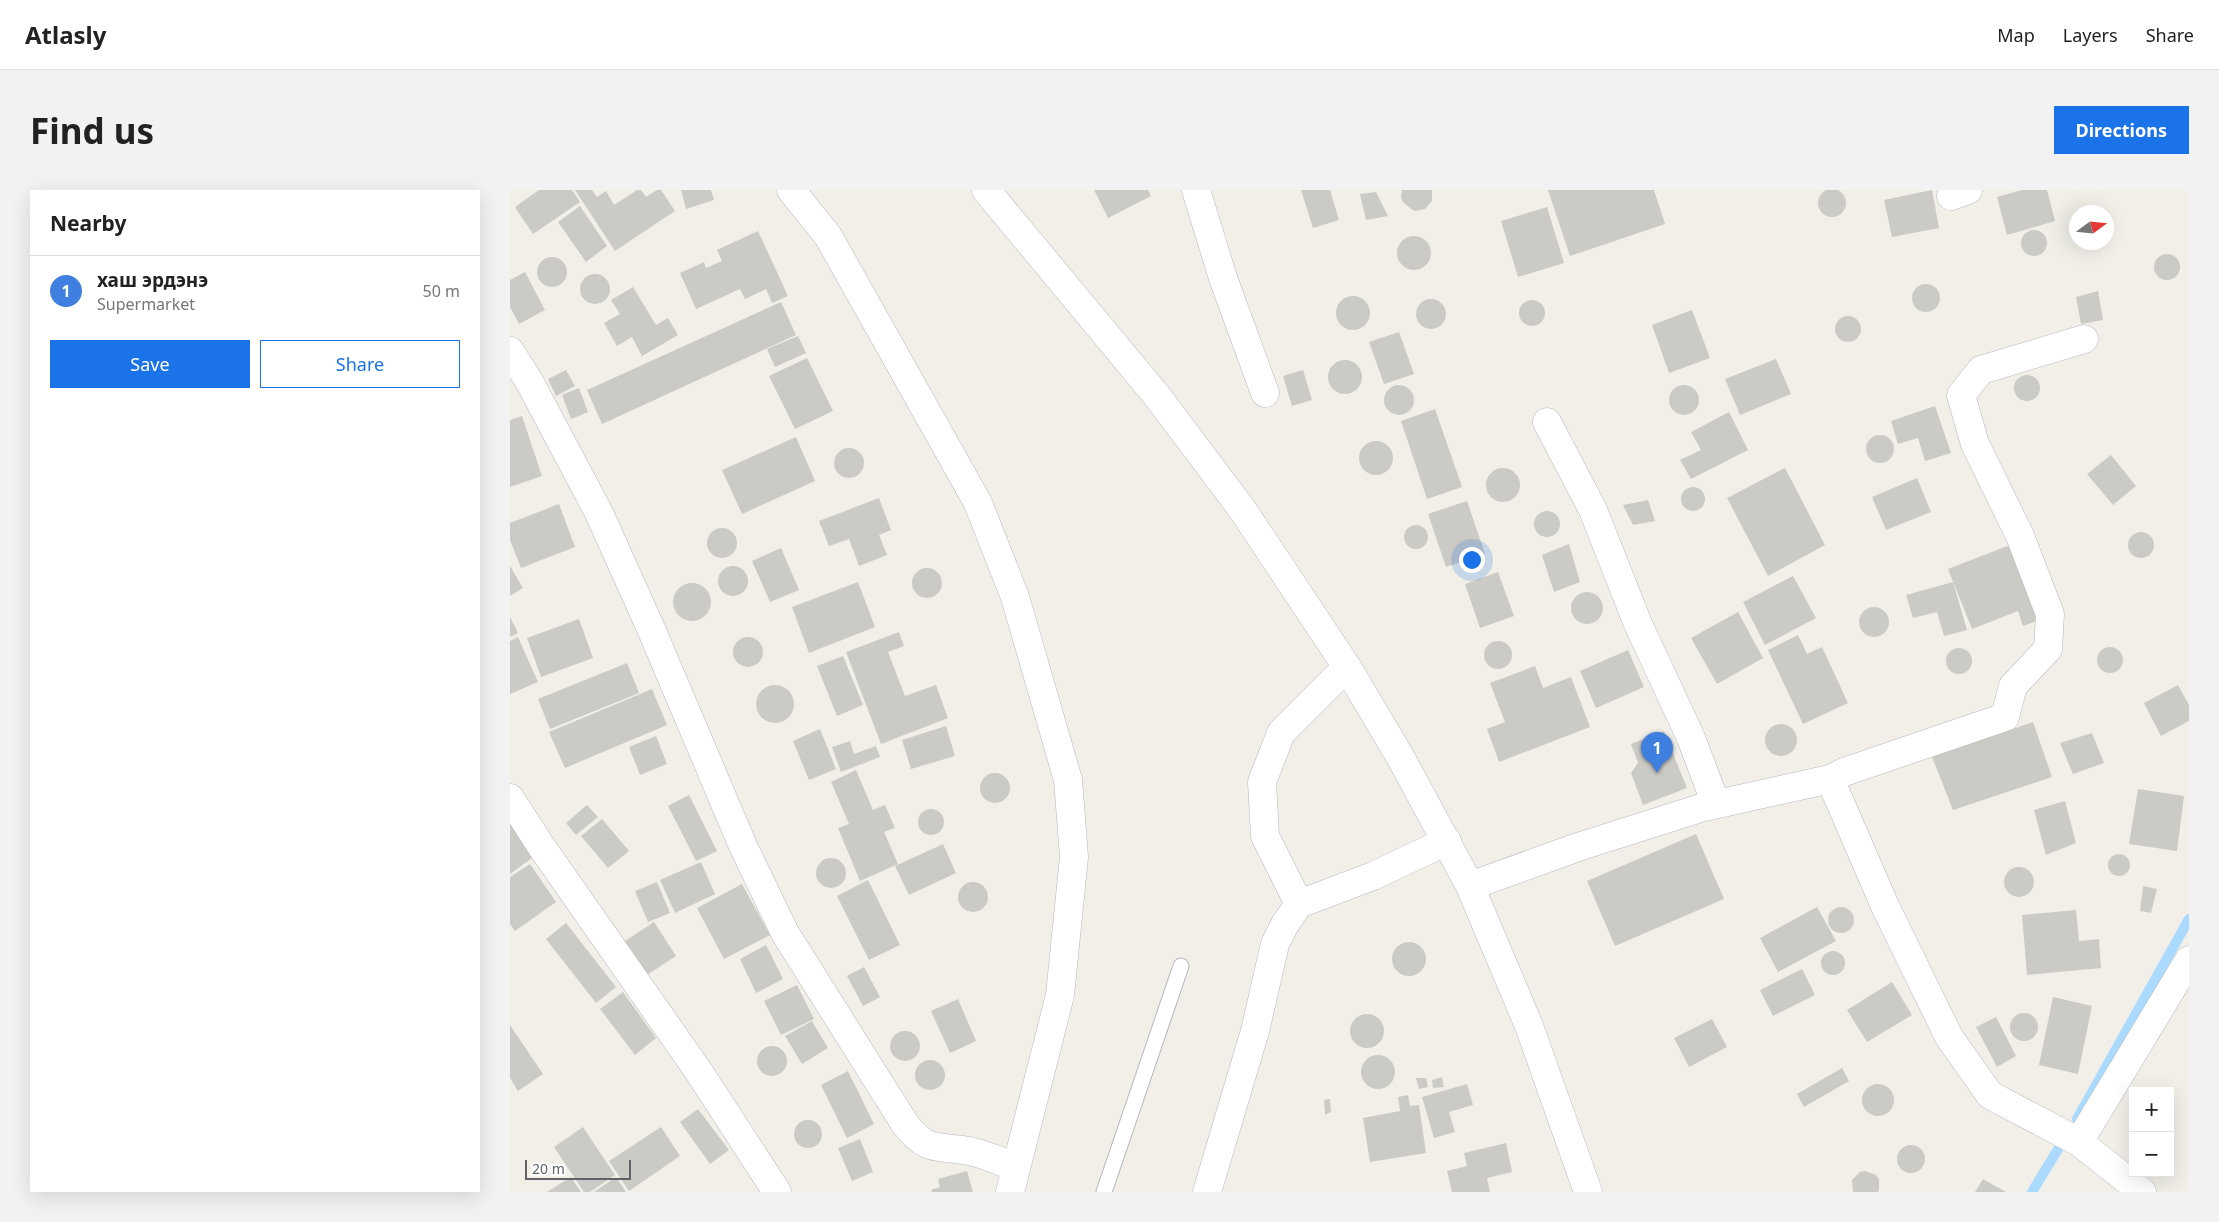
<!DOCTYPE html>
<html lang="en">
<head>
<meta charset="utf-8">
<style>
	:root { --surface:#fff; --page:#f2f2f2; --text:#222; --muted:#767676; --line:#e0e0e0; --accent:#1a73e8 }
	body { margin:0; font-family:"Noto Sans",sans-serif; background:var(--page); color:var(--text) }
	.controls { position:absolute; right:15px; bottom:15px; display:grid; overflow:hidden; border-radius:0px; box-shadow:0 5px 20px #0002 }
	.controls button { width:45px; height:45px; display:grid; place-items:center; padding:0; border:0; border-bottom:1px solid var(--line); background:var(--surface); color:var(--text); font:25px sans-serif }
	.compass { position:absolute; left:1559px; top:15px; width:45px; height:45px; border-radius:50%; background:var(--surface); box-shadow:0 5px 20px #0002; rotate:75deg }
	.scale { position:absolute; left:15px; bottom:12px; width:106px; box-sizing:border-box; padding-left:5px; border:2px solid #5f6368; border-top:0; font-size:14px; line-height:18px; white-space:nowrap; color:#5f6368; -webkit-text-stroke:4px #fff; paint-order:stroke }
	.you { position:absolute; left:961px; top:369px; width:18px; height:18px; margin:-12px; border:4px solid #fff; border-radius:50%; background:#1a73e8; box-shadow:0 0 0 8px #1a73e833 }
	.badge { display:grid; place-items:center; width:32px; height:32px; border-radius:50%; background:var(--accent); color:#fff; font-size:16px; font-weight:700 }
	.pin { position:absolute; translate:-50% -41px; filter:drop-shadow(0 1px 2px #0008) }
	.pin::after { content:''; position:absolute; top:26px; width:18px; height:15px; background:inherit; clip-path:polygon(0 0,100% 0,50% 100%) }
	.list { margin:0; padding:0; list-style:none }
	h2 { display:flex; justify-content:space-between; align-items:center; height:65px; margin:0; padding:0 20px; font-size:21px }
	h2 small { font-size:16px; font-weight:400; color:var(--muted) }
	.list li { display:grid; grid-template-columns:32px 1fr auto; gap:15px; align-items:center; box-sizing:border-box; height:70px; padding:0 20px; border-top:1px solid var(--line) }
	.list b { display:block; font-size:19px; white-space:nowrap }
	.list p { margin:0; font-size:16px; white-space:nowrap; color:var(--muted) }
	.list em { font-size:16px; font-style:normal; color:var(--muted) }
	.actions { display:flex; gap:10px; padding:15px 20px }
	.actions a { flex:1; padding:11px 0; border:1px solid var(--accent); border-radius:0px; text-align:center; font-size:18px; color:var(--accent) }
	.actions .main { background:var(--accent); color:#fff }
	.map { position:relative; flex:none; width:1679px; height:1002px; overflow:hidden; border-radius:0px }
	header { display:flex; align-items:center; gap:30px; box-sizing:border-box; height:70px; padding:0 25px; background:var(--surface); border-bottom:1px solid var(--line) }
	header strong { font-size:24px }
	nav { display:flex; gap:28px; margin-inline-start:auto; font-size:18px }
	.intro { display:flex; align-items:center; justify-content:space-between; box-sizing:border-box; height:120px; padding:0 30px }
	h1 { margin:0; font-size:35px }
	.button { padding:12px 22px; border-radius:0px; background:var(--accent); color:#fff; font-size:18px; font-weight:700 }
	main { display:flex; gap:30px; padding:0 30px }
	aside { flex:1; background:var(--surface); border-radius:0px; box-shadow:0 5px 20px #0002 }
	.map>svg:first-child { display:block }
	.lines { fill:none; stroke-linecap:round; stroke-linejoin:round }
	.stream { stroke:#aadaff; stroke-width:10 }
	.building { fill:#cccac5 }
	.service-casing { stroke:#b5b8bc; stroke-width:17 }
	.minor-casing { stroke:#b5b8bc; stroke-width:29 }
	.secondary-casing { stroke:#b6babf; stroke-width:29 }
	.service { stroke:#fff; stroke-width:15 }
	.minor { stroke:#fff; stroke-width:28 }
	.secondary { stroke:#fff; stroke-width:28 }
</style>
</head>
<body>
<header>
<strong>Atlasly</strong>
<nav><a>Map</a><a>Layers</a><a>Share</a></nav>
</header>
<div class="intro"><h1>Find us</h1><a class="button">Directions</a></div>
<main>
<aside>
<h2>Nearby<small></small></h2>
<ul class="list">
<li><span class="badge" style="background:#3f7fe0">1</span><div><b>хаш эрдэнэ</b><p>Supermarket</p></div><em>50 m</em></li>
</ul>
<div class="actions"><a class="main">Save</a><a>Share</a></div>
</aside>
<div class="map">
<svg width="1679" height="1002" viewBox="0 0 1679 1002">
	<rect width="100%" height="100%" fill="#f1efe8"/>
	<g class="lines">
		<path class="stream" d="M 1567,929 L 1679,729
			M 1522,1002 L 1553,951"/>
	</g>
	<path class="building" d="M1308 13a14 14 0 1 1 28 0a14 14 0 1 1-28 0Z
		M 29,0 L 62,0 L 70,12 L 23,44 L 5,17 Z
		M 65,0 L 82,0 L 87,7 L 96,1 L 104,15 L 127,0 L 131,0 L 136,7 L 147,0 L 151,0 L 165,21 L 105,61 Z
		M 171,0 L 201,0 L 204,10 L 176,19 Z
		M 584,0 L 638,0 L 641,6 L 598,28 Z
		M 791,0 L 820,0 L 829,30 L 803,38 Z
		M 892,0 L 922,0 L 922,11 L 915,19 L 905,21 L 901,19 L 893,12 L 891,8 Z
		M 1038,0 L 1144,0 L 1155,34 L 1060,66 Z
		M 1422,0 L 1429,38 L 1382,47 L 1374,10 Z
		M 1512,0 L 1537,0 L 1545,31 L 1497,45 L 1487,7 Z
		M 866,2 L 878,26 L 856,30 L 850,4 Z
		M 70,16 L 97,56 L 76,72 L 48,32 Z
		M 1037,17 L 1054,73 L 1008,87 L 991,31 Z
		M1511 53a13 13 0 1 1 26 0a13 13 0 1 1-26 0Z
		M 248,41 L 278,106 L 262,113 L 256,99 L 235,109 L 230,99 L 186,119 L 170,83 L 194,72 L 196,78 L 212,71 L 207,60 Z
		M887 63a17 17 0 1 1 34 0a17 17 0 1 1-34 0Z
		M1644 77a13 13 0 1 1 26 0a13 13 0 1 1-26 0Z
		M27 82a15 15 0 1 1 30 0a15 15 0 1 1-30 0Z
		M 15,82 L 35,120 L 9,134 L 0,117 L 0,90 Z
		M70 99a15 15 0 1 1 30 0a15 15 0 1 1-30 0Z
		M1402 108a14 14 0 1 1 28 0a14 14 0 1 1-28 0Z
		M 123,97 L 146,135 L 158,128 L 168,145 L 132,166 L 122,147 L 107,156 L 94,133 L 110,124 L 101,110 Z
		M 1588,101 L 1593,130 L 1571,134 L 1566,107 Z
		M826 123a17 17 0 1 1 34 0a17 17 0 1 1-34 0Z
		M906 124a15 15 0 1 1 30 0a15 15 0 1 1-30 0Z
		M1009 123a13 13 0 1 1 26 0a13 13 0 1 1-26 0Z
		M 271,112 L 286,145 L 92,234 L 77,200 Z
		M 1182,120 L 1200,168 L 1159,183 L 1142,135 Z
		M1325 139a13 13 0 1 1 26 0a13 13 0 1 1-26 0Z
		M 889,142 L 904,184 L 874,194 L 859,152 Z
		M 288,146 L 296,163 L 265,177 L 257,159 Z
		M 297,168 L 323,221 L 285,239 L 259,186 Z
		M 1266,169 L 1281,204 L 1230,225 L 1215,189 Z
		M818 187a17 17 0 1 1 34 0a17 17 0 1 1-34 0Z
		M 56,180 L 65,196 L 46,206 L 38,189 Z
		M 793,180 L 802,210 L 782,216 L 773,186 Z
		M1504 198a13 13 0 1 1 26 0a13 13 0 1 1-26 0Z
		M874 210a15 15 0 1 1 30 0a15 15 0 1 1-30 0Z
		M1159 210a15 15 0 1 1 30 0a15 15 0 1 1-30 0Z
		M 69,198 L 78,222 L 61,229 L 52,205 Z
		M 1425,216 L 1441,263 L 1415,271 L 1408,248 L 1388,254 L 1381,231 Z
		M 925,219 L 952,297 L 917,309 L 891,231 Z
		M 1219,222 L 1238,260 L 1181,289 L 1170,270 L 1191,260 L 1181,242 Z
		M 12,226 L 32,286 L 0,297 L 0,230 Z
		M1356 259a14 14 0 1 1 28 0a14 14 0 1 1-28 0Z
		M 286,247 L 305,291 L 232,324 L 212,280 Z
		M849 268a17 17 0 1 1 34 0a17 17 0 1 1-34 0Z
		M324 273a15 15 0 1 1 30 0a15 15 0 1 1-30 0Z
		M 1601,265 L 1626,296 L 1603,315 L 1577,284 Z
		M976 295a17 17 0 1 1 34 0a17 17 0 1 1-34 0Z
		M 1275,278 L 1315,355 L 1258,386 L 1217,308 Z
		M 1407,288 L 1421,322 L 1376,340 L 1362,307 Z
		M1171 309a12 12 0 1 1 24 0a12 12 0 1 1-24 0Z
		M 369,308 L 381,340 L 369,345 L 377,365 L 349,376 L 339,349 L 319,356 L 309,331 Z
		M 1138,310 L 1145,331 L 1123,335 L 1113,315 Z
		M 957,311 L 975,364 L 936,377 L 918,324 Z
		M 49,314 L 65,357 L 11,378 L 0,350 L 0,333 Z
		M1024 334a13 13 0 1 1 26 0a13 13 0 1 1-26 0Z
		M894 347a12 12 0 1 1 24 0a12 12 0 1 1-24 0Z
		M197 353a15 15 0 1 1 30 0a15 15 0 1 1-30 0Z
		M1618 355a13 13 0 1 1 26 0a13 13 0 1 1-26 0Z
		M 1059,354 L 1070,392 L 1044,402 L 1032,365 Z
		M 1500,355 L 1529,430 L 1513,436 L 1508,421 L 1462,439 L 1438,379 Z
		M 271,358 L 289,400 L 260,412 L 242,371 Z
		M208 391a15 15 0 1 1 30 0a15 15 0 1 1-30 0Z
		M 0,376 L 13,398 L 0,406 Z
		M402 393a15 15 0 1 1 30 0a15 15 0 1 1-30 0Z
		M 988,382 L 1004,426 L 970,438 L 955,394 Z
		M 1283,386 L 1306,428 L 1255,455 L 1233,412 Z
		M 348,392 L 365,437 L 299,463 L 282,417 Z
		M 1443,392 L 1457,440 L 1434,446 L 1427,422 L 1403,428 L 1396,405 Z
		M163 412a19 19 0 1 1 38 0a19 19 0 1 1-38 0Z
		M1061 418a16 16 0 1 1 32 0a16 16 0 1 1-32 0Z
		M1349 432a15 15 0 1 1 30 0a15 15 0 1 1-30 0Z
		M 1228,422 L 1253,468 L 1207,494 L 1181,448 Z
		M 0,427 L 8,443 L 0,447 Z
		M 69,429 L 83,468 L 31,487 L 17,448 Z
		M 389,442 L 394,456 L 378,462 L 395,506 L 426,495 L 438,528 L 371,554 L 336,462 Z
		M 1288,445 L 1297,464 L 1312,457 L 1338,513 L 1293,534 L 1258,460 Z
		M223 462a15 15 0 1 1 30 0a15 15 0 1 1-30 0Z
		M 8,447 L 28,492 L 0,504 L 0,451 Z
		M974 465a14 14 0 1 1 28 0a14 14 0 1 1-28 0Z
		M1587 470a13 13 0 1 1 26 0a13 13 0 1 1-26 0Z
		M1436 471a13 13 0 1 1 26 0a13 13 0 1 1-26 0Z
		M 1118,460 L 1134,497 L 1086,518 L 1070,481 Z
		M 333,466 L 353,515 L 327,526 L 307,476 Z
		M 117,473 L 129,503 L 40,539 L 28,509 Z
		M 1025,476 L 1033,498 L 1061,487 L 1080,537 L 989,572 L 977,539 L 995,532 L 980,493 Z
		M 1668,495 L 1679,515 L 1679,531 L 1651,546 L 1634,513 Z
		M246 514a19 19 0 1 1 38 0a19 19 0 1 1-38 0Z
		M 142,499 L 157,535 L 55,578 L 39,542 Z
		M 1523,532 L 1542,587 L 1443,620 L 1422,567 Z
		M1255 550a16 16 0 1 1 32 0a16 16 0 1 1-32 0Z
		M 436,536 L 445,566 L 401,579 L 392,550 Z
		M 310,539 L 326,579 L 299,590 L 283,551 Z
		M 1154,541 L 1177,598 L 1133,615 L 1121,583 L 1128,573 L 1121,554 Z
		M 1582,543 L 1594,573 L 1563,584 L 1550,553 Z
		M 146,546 L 157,574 L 130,585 L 119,557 Z
		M 340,551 L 344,564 L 366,556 L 370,567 L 331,582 L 322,557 Z
		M 346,580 L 363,620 L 375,615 L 385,638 L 374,642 L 388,674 L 350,691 L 328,638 L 339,634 L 321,592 Z
		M470 598a15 15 0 1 1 30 0a15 15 0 1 1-30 0Z
		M 1628,599 L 1674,606 L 1667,661 L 1619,654 Z
		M 179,605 L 207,661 L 186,671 L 158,616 Z
		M 1555,611 L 1566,653 L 1536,665 L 1524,620 Z
		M 77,615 L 88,627 L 66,645 L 56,633 Z
		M408 632a13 13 0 1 1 26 0a13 13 0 1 1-26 0Z
		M 92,629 L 119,661 L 98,678 L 71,646 Z
		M 0,630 L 26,665 L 0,684 Z
		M 1186,644 L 1214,709 L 1105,756 L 1077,691 Z
		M 433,654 L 446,683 L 399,705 L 385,676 Z
		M1598 675a11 11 0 1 1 22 0a11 11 0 1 1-22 0Z
		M306 683a15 15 0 1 1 30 0a15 15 0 1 1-30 0Z
		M 191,672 L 205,704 L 165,723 L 150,690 Z
		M 20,674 L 46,712 L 5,741 L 0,734 L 0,687 Z
		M1494 692a15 15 0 1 1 30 0a15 15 0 1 1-30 0Z
		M 358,690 L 390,755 L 359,770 L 327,706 Z
		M448 707a15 15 0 1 1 30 0a15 15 0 1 1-30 0Z
		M 147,692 L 160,723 L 138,732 L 125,701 Z
		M 232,694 L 260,745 L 214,769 L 187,718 Z
		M 1633,696 L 1647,699 L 1641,723 L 1630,721 Z
		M 1307,717 L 1326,751 L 1268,782 L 1250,748 Z
		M1318 730a13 13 0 1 1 26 0a13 13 0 1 1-26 0Z
		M 1566,720 L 1569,751 L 1589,749 L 1591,778 L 1517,785 L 1512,725 Z
		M 144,732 L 166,766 L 137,785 L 115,751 Z
		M 56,733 L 106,797 L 86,813 L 36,749 Z
		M882 769a17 17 0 1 1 34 0a17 17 0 1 1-34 0Z
		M 256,755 L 273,789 L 246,803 L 230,769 Z
		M1311 773a12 12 0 1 1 24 0a12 12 0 1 1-24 0Z
		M 354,777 L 370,807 L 353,816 L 337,786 Z
		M 1292,779 L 1305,805 L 1263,826 L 1250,800 Z
		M 1382,792 L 1402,825 L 1357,852 L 1337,820 Z
		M 287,795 L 304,829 L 271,845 L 254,811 Z
		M 113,802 L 146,848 L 125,865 L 90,819 Z
		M 1543,807 L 1582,816 L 1568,884 L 1529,875 Z
		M 448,809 L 466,851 L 440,863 L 421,821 Z
		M1500 837a14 14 0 1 1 28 0a14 14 0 1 1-28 0Z
		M840 841a17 17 0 1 1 34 0a17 17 0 1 1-34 0Z
		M 1486,827 L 1506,866 L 1487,877 L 1466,837 Z
		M 1202,829 L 1217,857 L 1179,877 L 1164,848 Z
		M 302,831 L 318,858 L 292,874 L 275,846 Z
		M 0,835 L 33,884 L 8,901 L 0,888 Z
		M380 856a15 15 0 1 1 30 0a15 15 0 1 1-30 0Z
		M247 871a15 15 0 1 1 30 0a15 15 0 1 1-30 0Z
		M851 882a17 17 0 1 1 34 0a17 17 0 1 1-34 0Z
		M405 885a15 15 0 1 1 30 0a15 15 0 1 1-30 0Z
		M 1332,878 L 1339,891 L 1294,917 L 1287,904 Z
		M 338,881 L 364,934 L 337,948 L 311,895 Z
		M 932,887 L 934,897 L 923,898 L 922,890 Z
		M 906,888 L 916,888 L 918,897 L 909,899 Z
		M1352 910a16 16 0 1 1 32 0a16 16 0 1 1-32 0Z
		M 957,894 L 963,915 L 939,922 L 945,942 L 924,948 L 912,907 Z
		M 898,905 L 900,916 L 909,915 L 916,963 L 860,972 L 853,928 L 890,921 L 888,907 Z
		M 820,909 L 821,922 L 815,925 L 814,910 Z
		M 188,919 L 219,960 L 200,974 L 170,932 Z
		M284 944a14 14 0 1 1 28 0a14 14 0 1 1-28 0Z
		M 73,937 L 105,985 L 80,1002 L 74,1002 L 44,957 Z
		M 151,937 L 170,966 L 119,1001 L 99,971 Z
		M 350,949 L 363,982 L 342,991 L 328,958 Z
		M 996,953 L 1002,982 L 977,988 L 980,1002 L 942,1002 L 937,981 L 957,976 L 954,963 Z
		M1387 969a14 14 0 1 1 28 0a14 14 0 1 1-28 0Z
		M 457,981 L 463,1002 L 422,1002 L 421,1000 L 430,997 L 428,989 Z
		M 1355,981 L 1366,985 L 1369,989 L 1369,1000 L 1368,1002 L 1343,1002 L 1342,990 L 1350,982 Z
		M 61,987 L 71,1002 L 37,1002 Z
		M 106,987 L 116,1002 L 84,1002 Z
		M 1473,989 L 1496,1002 L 1465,1002 Z"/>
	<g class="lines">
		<g class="service-casing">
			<path id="service" d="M 594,1002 L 671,776"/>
		</g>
		<g class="minor-casing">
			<path id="minor" d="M 281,0 L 318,46 L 468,313 L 505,407 L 558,590 L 564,667 L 550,805 L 500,1002
				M 686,0 L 713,88 L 755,203
				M 1441,6 L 1458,0
				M 0,161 L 19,191 L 89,323 L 142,441 L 233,656 L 275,743 L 395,934 C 418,963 426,955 459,961 C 475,964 491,972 506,977
				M 1037,232 L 1083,320 L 1128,434 L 1181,548 L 1206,614
				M 1320,589 L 1375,716 L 1439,847 L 1480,905 L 1569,952 L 1632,1002
				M 0,608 L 31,656 L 189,882 L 267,1002
				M 960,696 L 1068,657 L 1194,617 L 1320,589 L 1334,582 L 1495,527 L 1503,496 L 1538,459 L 1540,424 L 1510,346 L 1465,254 L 1451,205 L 1471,180 L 1574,149
				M 789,714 L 755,646 L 752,592 L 771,543 L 837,477
				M 1569,952 L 1679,770
				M 697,1002 L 745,841 L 765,754 L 775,734 L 789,714 L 863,686 L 937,651"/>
		</g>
		<g class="secondary-casing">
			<path id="secondary" d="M 476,0 L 647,206 L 732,319 L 837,477 L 892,570 L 960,696 L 1019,836 L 1078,1002"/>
		</g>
		<use href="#service" class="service"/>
		<use href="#minor" class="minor"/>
		<use href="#secondary" class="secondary"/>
	</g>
</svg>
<div class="controls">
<button>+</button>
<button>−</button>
</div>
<svg class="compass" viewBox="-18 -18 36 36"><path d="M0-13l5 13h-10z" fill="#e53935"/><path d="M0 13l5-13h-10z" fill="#767676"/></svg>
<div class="scale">20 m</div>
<div class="you"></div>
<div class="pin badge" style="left:1147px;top:583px;background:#3f7fe0">1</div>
</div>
</main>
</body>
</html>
